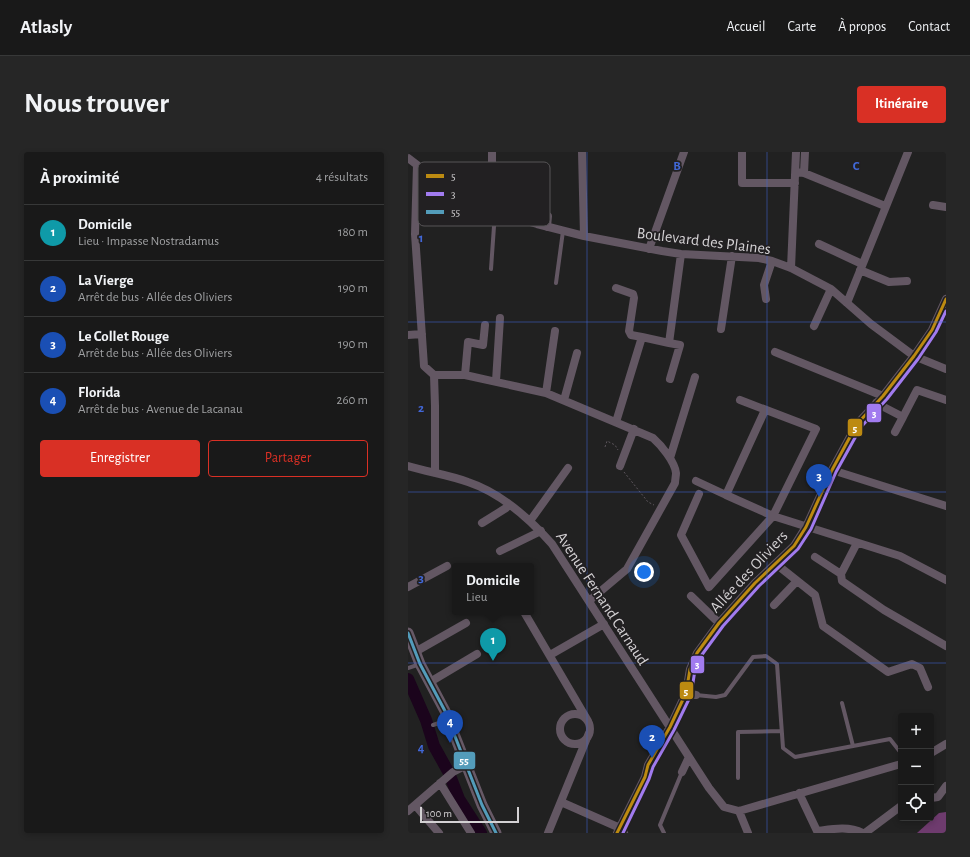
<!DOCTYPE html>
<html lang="fr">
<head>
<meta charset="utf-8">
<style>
	:root { --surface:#191919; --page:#262626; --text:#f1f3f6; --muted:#9fa0a2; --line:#373838; --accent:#d93025 }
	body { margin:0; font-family:"Alegreya Sans",sans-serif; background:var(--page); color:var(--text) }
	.controls { position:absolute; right:12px; bottom:12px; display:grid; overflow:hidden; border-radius:4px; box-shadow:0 2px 6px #0003 }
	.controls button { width:36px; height:36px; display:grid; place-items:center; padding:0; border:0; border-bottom:1px solid var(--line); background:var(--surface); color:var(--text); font:20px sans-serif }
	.scale { position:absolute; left:12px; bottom:10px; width:99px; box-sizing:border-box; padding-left:4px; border:2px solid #d3d1d3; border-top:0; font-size:11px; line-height:14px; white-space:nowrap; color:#d3d1d3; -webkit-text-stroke:3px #222022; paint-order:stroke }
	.you { position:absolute; left:236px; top:420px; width:14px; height:14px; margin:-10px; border:3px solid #fff; border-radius:50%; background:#1a73e8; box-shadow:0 0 0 6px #1a73e833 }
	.badge { display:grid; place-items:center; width:26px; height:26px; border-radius:50%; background:var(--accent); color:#fff; font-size:13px; font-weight:700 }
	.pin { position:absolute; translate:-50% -33px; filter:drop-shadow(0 1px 2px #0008) }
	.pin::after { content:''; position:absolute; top:21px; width:14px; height:12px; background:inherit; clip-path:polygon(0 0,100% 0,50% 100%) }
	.popup { position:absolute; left:44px; top:411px; width:82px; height:52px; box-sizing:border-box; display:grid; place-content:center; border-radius:4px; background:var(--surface); filter:drop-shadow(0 1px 3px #0005); font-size:13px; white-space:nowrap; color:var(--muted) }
	.popup b { font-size:15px; color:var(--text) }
	.popup::after { content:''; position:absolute; left:50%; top:100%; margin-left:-8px; border:8px solid transparent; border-top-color:var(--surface) }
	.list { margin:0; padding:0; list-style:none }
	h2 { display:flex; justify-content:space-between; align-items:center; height:52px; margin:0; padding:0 16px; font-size:17px }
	h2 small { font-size:13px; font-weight:400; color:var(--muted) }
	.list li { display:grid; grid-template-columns:26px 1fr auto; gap:12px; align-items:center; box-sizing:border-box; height:56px; padding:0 16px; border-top:1px solid var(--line) }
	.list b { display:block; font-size:15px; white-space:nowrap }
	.list p { margin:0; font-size:13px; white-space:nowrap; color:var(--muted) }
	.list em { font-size:13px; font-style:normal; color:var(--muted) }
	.actions { display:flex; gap:8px; padding:12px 16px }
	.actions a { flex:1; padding:9px 0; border:1px solid var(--accent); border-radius:4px; text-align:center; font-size:14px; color:var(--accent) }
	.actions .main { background:var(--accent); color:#fff }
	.icon { flex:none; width:22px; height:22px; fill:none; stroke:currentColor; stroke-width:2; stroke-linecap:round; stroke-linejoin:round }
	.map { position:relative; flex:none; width:538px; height:681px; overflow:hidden; border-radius:4px }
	header { display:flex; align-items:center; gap:24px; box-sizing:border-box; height:56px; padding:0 20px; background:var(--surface); border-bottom:1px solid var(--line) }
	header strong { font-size:19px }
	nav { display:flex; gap:22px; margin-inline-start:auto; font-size:14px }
	.intro { display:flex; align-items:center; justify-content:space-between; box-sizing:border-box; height:96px; padding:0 24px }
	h1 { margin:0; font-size:28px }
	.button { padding:10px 18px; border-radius:4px; background:var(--accent); color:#fff; font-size:14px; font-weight:700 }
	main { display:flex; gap:24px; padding:0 24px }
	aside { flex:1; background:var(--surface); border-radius:4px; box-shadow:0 2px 6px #0003 }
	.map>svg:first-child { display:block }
	.forest { fill:#6e3b6e }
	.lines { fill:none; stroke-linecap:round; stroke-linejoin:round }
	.river { stroke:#1b041c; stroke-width:12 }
	.path { stroke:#5c555c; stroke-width:1; stroke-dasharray:2 2; stroke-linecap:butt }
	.lane { stroke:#635763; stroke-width:4 }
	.street { stroke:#635763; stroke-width:8 }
	.secondary { stroke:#675966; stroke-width:11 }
	.bus-1-casing { stroke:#222022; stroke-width:6 }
	.bus-2-casing { stroke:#222022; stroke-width:6 }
	.bus-3-casing { stroke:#222022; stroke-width:6 }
	.bus-1 { stroke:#bc8a11; stroke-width:3 }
	.bus-2 { stroke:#a17bef; stroke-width:3 }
	.bus-3 { stroke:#539cba; stroke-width:3 }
	.grid { fill:none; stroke:#4168d7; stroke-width:1; stroke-opacity:0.55 }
	.labels { text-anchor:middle; stroke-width:3.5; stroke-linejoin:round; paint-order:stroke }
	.street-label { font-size:16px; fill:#d3d1d3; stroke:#222022 }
	.key { fill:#222022; stroke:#575557; stroke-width:1 }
	.key-label { font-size:11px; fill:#d3d1d3 }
	.grid-label { font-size:13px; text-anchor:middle; font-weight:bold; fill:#4168d7; stroke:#222022; stroke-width:3.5; stroke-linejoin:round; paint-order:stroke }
	.line-badge { stroke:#222022; stroke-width:1.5 }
	.badge-label { font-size:11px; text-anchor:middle; font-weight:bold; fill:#fff }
</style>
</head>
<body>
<header>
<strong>Atlasly</strong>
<nav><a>Accueil</a><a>Carte</a><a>À propos</a><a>Contact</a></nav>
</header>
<div class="intro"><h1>Nous trouver</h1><a class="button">Itinéraire</a></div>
<main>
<aside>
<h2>À proximité<small>4 résultats</small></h2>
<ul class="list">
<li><span class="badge" style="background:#0f9aa8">1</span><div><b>Domicile</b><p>Lieu · Impasse Nostradamus</p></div><em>180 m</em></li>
<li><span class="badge" style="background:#1a4fb4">2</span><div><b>La Vierge</b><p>Arrêt de bus · Allée des Oliviers</p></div><em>190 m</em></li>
<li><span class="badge" style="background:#1a4fb4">3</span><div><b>Le Collet Rouge</b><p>Arrêt de bus · Allée des Oliviers</p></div><em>190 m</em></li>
<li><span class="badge" style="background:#1a4fb4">4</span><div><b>Florida</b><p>Arrêt de bus · Avenue de Lacanau</p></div><em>260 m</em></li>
</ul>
<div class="actions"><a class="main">Enregistrer</a><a>Partager</a></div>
</aside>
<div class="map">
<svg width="538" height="681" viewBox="0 0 538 681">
	<rect width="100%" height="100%" fill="#212121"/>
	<path class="forest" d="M 538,660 L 538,681 L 509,681 L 531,661 Z"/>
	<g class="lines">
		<path class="river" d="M 0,527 L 18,568 L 26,594 L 41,621 L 51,647 L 73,681"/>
		<path class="path" d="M 197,295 L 199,289 L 207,293 L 210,298
			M 216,320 L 240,350 L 246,353"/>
		<path class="lane" d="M 83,117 L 87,60
			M 148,131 L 155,79
			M 0,516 L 12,512
			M 288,543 L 308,545 L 317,543 L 345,505 L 358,504 L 369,512 L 375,596 L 387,605 L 482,587 L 493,601
			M 434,551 L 445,594
			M 25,573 L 40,568
			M 330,626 L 330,580 L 373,579
			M 256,681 L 252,673 L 274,620"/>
		<path class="street" d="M 174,0 L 176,84
			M 334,0 L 334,31 L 387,31
			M 0,6 L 34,32 L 62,49 L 87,60 L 129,72 L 176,84 L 254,99 L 273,102 L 351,106 L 364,109 L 383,116 L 423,137 L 463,172 L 506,204 L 538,217
			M 9,13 L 7,82 L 16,214 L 26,223 L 27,254 L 27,321
			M 388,20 L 396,21 L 477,54
			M 396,21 L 397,0
			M 525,53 L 538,55
			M 84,59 L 84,0
			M 111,67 L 124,51 L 140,64 L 139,75
			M 411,92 L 454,112
			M 241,97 L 276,0
			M 383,116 L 388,0
			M 452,118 L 481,130 L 499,129
			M 208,136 L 225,142 L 226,146 L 221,179 L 223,183 L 234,185
			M 358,147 L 356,133 L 364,109
			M 439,151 L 500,0
			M 406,174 L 423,137
			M 313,177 L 324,104
			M 0,183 L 14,182
			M 261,191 L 272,193 L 262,227
			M 367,200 L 475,244
			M 26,223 L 57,223 L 138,241 L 245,286 C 253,293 267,310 268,321 C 268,324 267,328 267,331 L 219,417 L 181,449
			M 57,223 L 60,190 L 75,193 L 77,173
			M 88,229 L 92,166
			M 138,241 L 147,179
			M 156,248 L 169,201
			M 468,251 L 495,265 L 509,238 L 538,248
			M 357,258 L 318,343 L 365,364 L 492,404 L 538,428
			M 208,270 L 234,185 L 261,191 L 273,102
			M 487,280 L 495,265
			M 262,306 L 287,225
			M 0,314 C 20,320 41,323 60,330 C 93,341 121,366 144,392 L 281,605 L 301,636 L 316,655 L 331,659 L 493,612
			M 212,314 L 226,277
			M 424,318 L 538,354
			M 288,329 L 318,343
			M 291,342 L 273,383 L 301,435 L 365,364 L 408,277 L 332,248
			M 122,369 L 160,316
			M 74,371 L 98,356 L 101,352
			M 449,391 L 433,422 L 434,429 L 476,458 L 538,494
			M 92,399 L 133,379
			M 407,405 L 433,422
			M 368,412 L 407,443 L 415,474 L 480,520 L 504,512 L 512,516 L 520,535
			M 0,435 L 39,414
			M 283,444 L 311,471
			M 366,453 L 389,429
			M 116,460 L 180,569
			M 7,500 L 58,471
			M 142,503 L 196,472
			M 22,530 L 69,502
			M 278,541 L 288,543
			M152 577a15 15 0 1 1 30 0a15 15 0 1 1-30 0Z
			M 523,601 L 538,592
			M 274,620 L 281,605
			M 32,631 L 63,681
			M 391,641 L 409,679 C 425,677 440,674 455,681
			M 523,646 L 530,645 L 538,634
			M 153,650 L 212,676 L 216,681
			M 7,653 L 31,681
			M 0,659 L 45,620 L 59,613
			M 331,659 L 340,681
			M 140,681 L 181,581
			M 209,681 L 237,625 L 240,613 L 262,575 L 278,541 L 282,517 L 289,501 L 311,471 L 347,431 L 386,394 L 398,375 L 424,318 L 449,272 L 475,244 L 506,204 L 524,178 L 538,147
			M 457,681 L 493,654"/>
		<path class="secondary" d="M 0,481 L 12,512 L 37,559 L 74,653 L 88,681"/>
		<g class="bus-1-casing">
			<path id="bus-1" d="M 209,681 L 237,625 L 240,613 L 262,575 L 278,541 L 282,517 L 289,501 L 311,471 L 347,431 L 386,394 L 398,375 L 424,318 L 449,272 L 475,244 L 506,204 L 524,178 L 538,147"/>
		</g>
		<g class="bus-2-casing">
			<path id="bus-2" d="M 215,681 L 241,627 L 245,615 L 266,578 L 283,543 L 287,518 L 293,504 L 315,474 L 351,434 L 390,397 L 403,377 L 428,320 L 453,275 L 479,247 L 510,207 L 528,180 L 538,159"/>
		</g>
		<g class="bus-3-casing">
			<path id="bus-3" d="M 0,481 L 12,512 L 37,559 L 74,653 L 88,681"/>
		</g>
		<use href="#bus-1" class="bus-1"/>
		<use href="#bus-2" class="bus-2"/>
		<use href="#bus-3" class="bus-3"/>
	</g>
	<path class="grid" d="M 179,0 L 179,681M 359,0 L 359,681M 0,170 L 538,170M 0,340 L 538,340M 0,511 L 538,511"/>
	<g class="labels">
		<g class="street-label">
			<text transform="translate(296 88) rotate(7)" y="6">Boulevard des Plaines</text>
			<text transform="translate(340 419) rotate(-47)" y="6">Allée des Oliviers</text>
			<text transform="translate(195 446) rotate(57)" y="6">Avenue Fernand Carnaud</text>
		</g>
	</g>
	<rect x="10" y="10" width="132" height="64" rx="6" class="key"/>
	<rect x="18" y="22" width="18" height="4" fill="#bc8a11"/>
	<rect x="18" y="40" width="18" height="4" fill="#a17bef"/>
	<rect x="18" y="58" width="18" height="4" fill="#539cba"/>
	<g class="key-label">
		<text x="43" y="28">5</text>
		<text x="43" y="46">3</text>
		<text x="43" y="64">55</text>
	</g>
	<g class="grid-label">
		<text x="269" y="18">B</text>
		<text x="448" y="18">C</text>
		<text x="13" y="90">1</text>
		<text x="13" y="260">2</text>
		<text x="13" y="430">3</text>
		<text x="13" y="600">4</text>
	</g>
	<g class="line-badge">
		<rect x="458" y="251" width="16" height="20" rx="4" fill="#a17bef"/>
		<rect x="439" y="266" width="16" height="19" rx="4" fill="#bc8a11"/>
		<rect x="282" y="503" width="15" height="19" rx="4" fill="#a17bef"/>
		<rect x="271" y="529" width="15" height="19" rx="4" fill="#bc8a11"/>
		<rect x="45" y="599" width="23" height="19" rx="4" fill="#539cba"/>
	</g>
	<g class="badge-label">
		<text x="466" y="265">3</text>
		<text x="447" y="280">5</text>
		<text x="289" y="516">3</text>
		<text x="278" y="543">5</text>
		<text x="56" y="612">55</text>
	</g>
</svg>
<div class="controls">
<button>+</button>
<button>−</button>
<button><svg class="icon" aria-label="locate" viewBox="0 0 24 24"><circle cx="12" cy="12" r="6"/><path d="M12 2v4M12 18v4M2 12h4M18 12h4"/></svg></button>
</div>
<div class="scale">100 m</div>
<div class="you"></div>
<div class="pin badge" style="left:85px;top:509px;background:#0f9aa8">1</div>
<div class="popup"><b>Domicile</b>Lieu</div>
<div class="pin badge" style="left:244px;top:606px;background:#1a4fb4">2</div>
<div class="pin badge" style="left:411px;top:345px;background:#1a4fb4">3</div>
<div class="pin badge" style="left:42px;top:591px;background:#1a4fb4">4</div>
</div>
</main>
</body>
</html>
